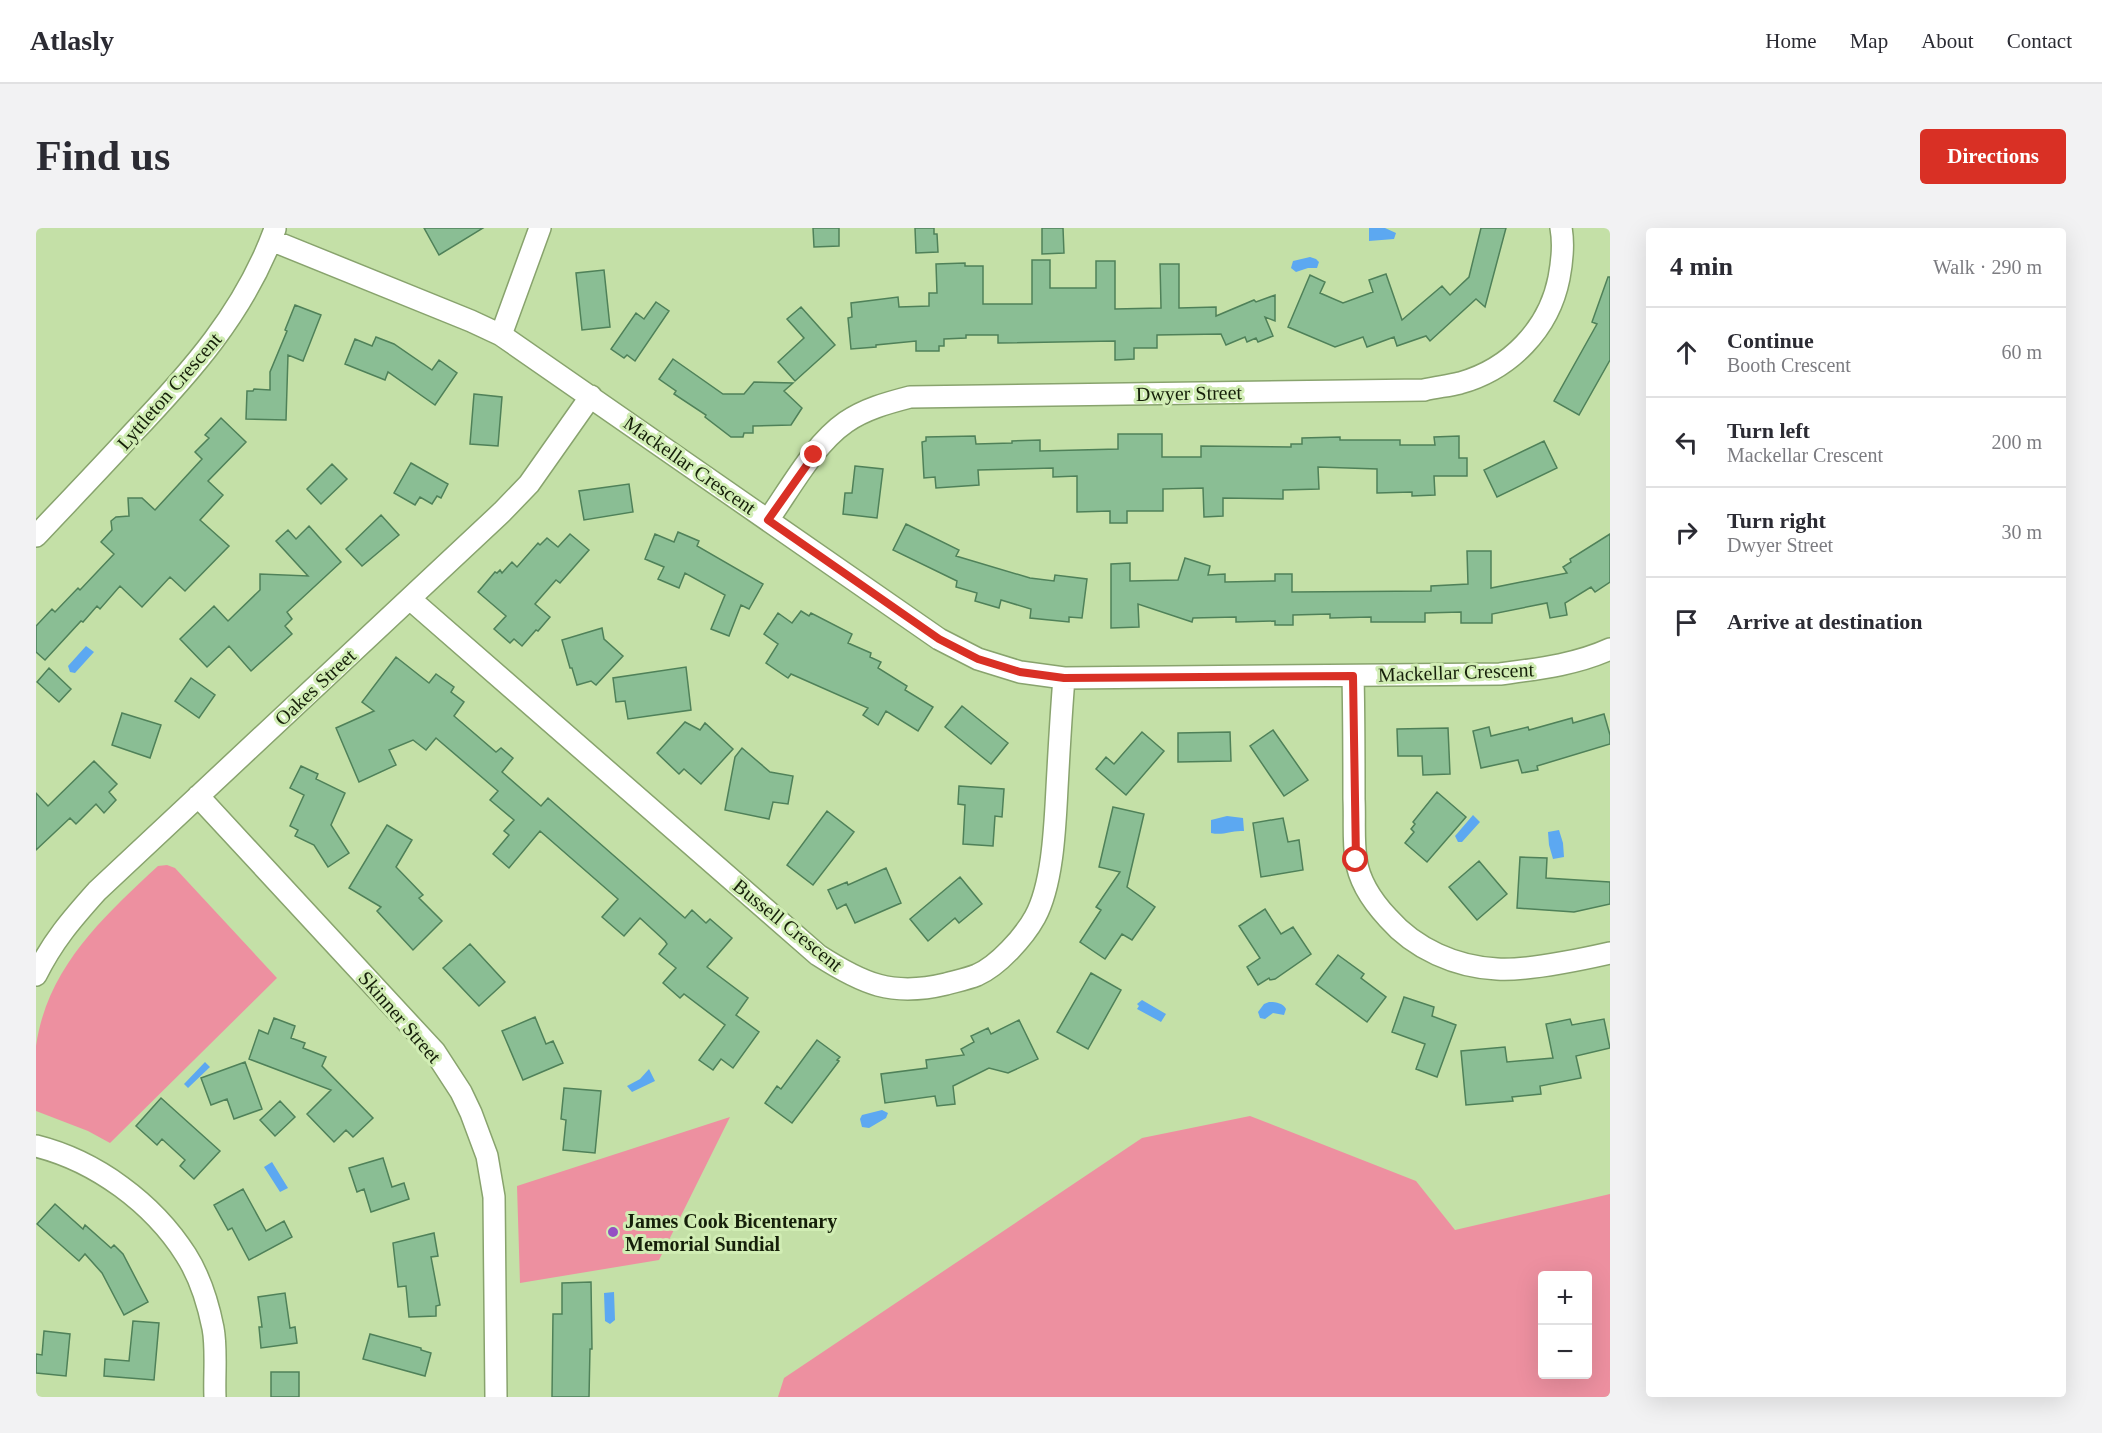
<!DOCTYPE html>
<html lang="en">
<head>
<meta charset="utf-8">
<style>
	:root { --surface:#fff; --page:#f2f2f3; --text:#2b2b33; --muted:#7c7c81; --line:#e1e1e2; --accent:#d93025 }
	body { margin:0; font-family:"Times New Roman",serif; background:var(--page); color:var(--text) }
	.controls { position:absolute; right:18px; bottom:18px; display:grid; overflow:hidden; border-radius:6px; box-shadow:0 6px 24px #0002 }
	.controls button { width:54px; height:54px; display:grid; place-items:center; padding:0; border:0; border-bottom:2px solid var(--line); background:var(--surface); color:var(--text); font:30px sans-serif }
	.stop { position:absolute; width:18px; height:18px; margin:-14px; border:4px solid #d93025; border-radius:50%; background:#fff }
	.stop.end { background:#d93025; border-color:#fff; box-shadow:0 2px 6px #0008 }
	.list { margin:0; padding:0; list-style:none }
	h2 { display:flex; justify-content:space-between; align-items:center; height:78px; margin:0; padding:0 24px; font-size:26px }
	h2 small { font-size:20px; font-weight:400; color:var(--muted) }
	.list li { display:grid; grid-template-columns:39px 1fr auto; gap:18px; align-items:center; box-sizing:border-box; height:90px; padding:0 24px; border-top:2px solid var(--line) }
	.list b { display:block; font-size:22px; white-space:nowrap }
	.list p { margin:0; font-size:20px; white-space:nowrap; color:var(--muted) }
	.list em { font-size:20px; font-style:normal; color:var(--muted) }
	.icon { flex:none; width:33px; height:33px; fill:none; stroke:currentColor; stroke-width:2; stroke-linecap:round; stroke-linejoin:round }
	.map { position:relative; flex:none; width:1574px; height:1169px; overflow:hidden; border-radius:6px }
	header { display:flex; align-items:center; gap:36px; box-sizing:border-box; height:84px; padding:0 30px; background:var(--surface); border-bottom:2px solid var(--line) }
	header strong { font-size:28px }
	nav { display:flex; gap:33px; margin-inline-start:auto; font-size:21px }
	.intro { display:flex; align-items:center; justify-content:space-between; box-sizing:border-box; height:144px; padding:0 36px }
	h1 { margin:0; font-size:42px }
	.button { padding:15px 27px; border-radius:6px; background:var(--accent); color:#fff; font-size:21px; font-weight:700 }
	main { display:flex; gap:36px; padding:0 36px }
	aside { flex:1; background:var(--surface); border-radius:6px; box-shadow:0 6px 24px #0002 }
	.map>svg:first-child { display:block }
	.green { fill:#ed90a0; fill-rule:evenodd }
	.water { fill:#5ca8f1 }
	.building { fill:#8abe94; stroke:#4f8159; stroke-width:1.5 }
	.lines { fill:none; stroke-linecap:round; stroke-linejoin:round }
	.minor-casing { stroke:#88a36d; stroke-width:24 }
	.minor { stroke:#fff; stroke-width:21 }
	.route { stroke:#d93025; stroke-width:8 }
	.poi-dot { fill:#954fc3; stroke:#d1edb4; stroke-width:2 }
	.labels { text-anchor:middle; stroke-width:6; stroke-linejoin:round; paint-order:stroke }
	.street-label { font-size:20px; fill:#16200a; stroke:#d1edb4 }
	.poi-label { font-size:20px; font-weight:bold; fill:#16200a; stroke:#d1edb4; text-anchor:start }
</style>
</head>
<body>
<header>
<strong>Atlasly</strong>
<nav><a>Home</a><a>Map</a><a>About</a><a>Contact</a></nav>
</header>
<div class="intro"><h1>Find us</h1><a class="button">Directions</a></div>
<main>
<div class="map">
<svg width="1574" height="1169" viewBox="0 0 1574 1169">
	<rect width="100%" height="100%" fill="#c4e0a7"/>
	<path class="green" d="M 131,637 L 139,640 L 241,750 L 74,915 L 52,903 L 0,883 C 0,862 0,839 0,818 C 11,740 67,689 122,638 Z
		M 1214,888 L 1380,953 L 1419,1002 L 1574,966 L 1574,1169 L 742,1169 L 748,1150 L 1106,910 ZM 1506,1048 L 1552,1048 L 1552,1146 L 1506,1146 Z
		M 694,889 L 623,1032 L 484,1055 L 481,958 Z"/>
	<path class="water" d="M 1333,0 L 1349,0 L 1360,5 L 1358,11 L 1333,13 Z
		M 1274,29 L 1280,31 L 1283,34 L 1281,40 L 1272,40 L 1260,44 L 1255,40 L 1257,33 Z
		M 50,418 L 58,424 L 39,445 L 34,444 L 32,438 Z
		M 1437,587 L 1444,594 L 1426,614 L 1422,614 L 1419,608 Z
		M 1191,588 L 1207,590 L 1208,603 C 1194,602 1188,608 1175,605 L 1175,592 Z
		M 1523,602 L 1527,615 L 1528,629 L 1517,631 L 1513,617 L 1512,604 Z
		M 1106,772 L 1130,786 L 1125,794 L 1101,781 L 1103,778 L 1101,776 Z
		M 1233,774 C 1240,774 1247,775 1250,781 L 1248,787 L 1237,785 L 1229,791 L 1224,790 L 1222,784 L 1228,776 Z
		M 169,834 L 174,839 L 152,860 L 148,856 Z
		M 613,841 L 619,853 L 596,864 L 591,858 L 604,851 Z
		M 846,882 L 852,885 L 850,890 L 833,900 L 826,899 L 824,891 L 826,887 Z
		M 236,934 L 252,960 L 244,964 L 228,939 Z
		M 578,1064 L 579,1092 L 574,1096 L 569,1093 L 568,1065 Z"/>
	<path class="building" d="M 388,0 L 447,0 L 403,27 Z
		M 777,0 L 803,0 L 803,18 L 778,19 Z
		M 879,0 L 898,0 L 898,6 L 901,6 L 902,24 L 880,25 Z
		M 1006,0 L 1027,0 L 1028,25 L 1006,26 Z
		M 1445,0 L 1470,0 L 1449,79 L 1440,71 L 1394,113 L 1390,108 L 1361,118 L 1358,109 L 1331,119 L 1327,109 L 1299,119 L 1252,99 L 1274,47 L 1289,54 L 1284,65 L 1307,75 L 1337,64 L 1333,52 L 1350,46 L 1366,92 L 1406,58 L 1414,67 L 1433,49 Z
		M 996,32 L 1014,32 L 1014,60 L 1060,60 L 1060,33 L 1079,33 L 1079,81 L 1125,80 L 1124,36 L 1143,36 L 1143,80 L 1180,79 L 1180,88 L 1218,72 L 1220,74 L 1239,67 L 1239,93 L 1229,89 L 1237,108 L 1222,114 L 1220,110 L 1211,114 L 1209,109 L 1190,117 L 1185,106 L 1121,107 L 1121,120 L 1098,120 L 1098,131 L 1079,132 L 1079,113 L 962,115 L 962,107 L 930,107 L 930,110 L 908,111 L 908,118 L 903,118 L 903,123 L 880,123 L 880,113 L 840,117 L 840,119 L 815,121 L 812,90 L 816,89 L 815,75 L 862,69 L 863,79 L 893,78 L 893,65 L 901,65 L 900,36 L 929,35 L 929,38 L 947,38 L 947,76 L 996,76 Z
		M 568,42 L 574,99 L 546,102 L 540,45 Z
		M 1572,49 L 1574,49 L 1574,132 L 1543,187 L 1518,173 L 1561,96 L 1556,94 Z
		M 620,74 L 633,83 L 599,133 L 591,127 L 588,130 L 575,121 L 600,85 L 608,91 Z
		M 259,77 L 285,87 L 267,133 L 252,127 L 250,192 L 210,191 L 211,163 L 217,163 L 218,161 L 234,162 L 234,144 L 251,103 L 249,102 Z
		M 765,79 L 799,117 L 759,153 L 742,134 L 768,110 L 751,91 Z
		M 340,109 L 358,116 L 396,142 L 403,132 L 421,145 L 399,177 L 352,144 L 349,152 L 309,136 L 319,111 L 336,118 Z
		M 637,131 L 687,166 L 708,166 L 718,154 L 757,155 L 748,163 L 766,180 L 755,197 L 717,198 L 717,205 L 708,205 L 707,209 L 695,209 L 669,189 L 670,187 L 638,166 L 640,163 L 623,151 Z
		M 438,166 L 466,169 L 462,218 L 434,216 Z
		M 185,190 L 210,214 L 172,253 L 187,267 L 164,292 L 193,318 L 149,363 L 134,349 L 106,379 L 84,358 L 64,381 L 61,378 L 47,394 L 45,393 L 9,432 L 0,424 L 0,398 L 16,381 L 19,384 L 42,360 L 44,362 L 78,326 L 65,314 L 76,302 L 75,293 L 80,289 L 93,288 L 92,270 L 106,270 L 119,282 L 166,231 L 159,224 L 173,210 L 169,207 Z
		M 1082,206 L 1126,206 L 1126,229 L 1165,229 L 1165,218 L 1255,219 L 1255,216 L 1266,216 L 1266,210 L 1304,209 L 1304,212 L 1364,212 L 1364,217 L 1399,217 L 1398,209 L 1423,208 L 1423,230 L 1431,230 L 1431,248 L 1398,248 L 1399,267 L 1376,268 L 1376,264 L 1341,265 L 1341,241 L 1282,239 L 1283,261 L 1247,262 L 1247,271 L 1187,270 L 1187,288 L 1168,289 L 1167,260 L 1127,261 L 1127,283 L 1091,283 L 1091,295 L 1074,295 L 1074,283 L 1041,284 L 1041,248 L 1017,249 L 1017,240 L 942,242 L 943,257 L 900,260 L 899,249 L 888,250 L 886,214 L 890,213 L 890,209 L 939,208 L 940,216 L 976,215 L 976,213 L 1004,212 L 1004,223 L 1082,221 Z
		M 1508,213 L 1521,240 L 1461,269 L 1448,242 Z
		M 375,235 L 412,256 L 405,270 L 401,268 L 396,276 L 384,269 L 379,277 L 358,265 Z
		M 296,236 L 311,251 L 285,276 L 271,261 Z
		M 819,238 L 847,241 L 841,290 L 807,286 L 809,265 L 816,265 Z
		M 593,256 L 597,284 L 548,292 L 543,263 Z
		M 345,287 L 363,307 L 326,338 L 310,321 Z
		M 870,296 L 923,322 L 920,328 L 994,350 L 1018,353 L 1019,347 L 1051,351 L 1046,390 L 1033,389 L 1033,394 L 994,390 L 995,381 L 965,372 L 963,380 L 939,373 L 941,365 L 920,359 L 921,353 L 857,322 Z
		M 273,298 L 305,334 L 251,384 L 256,391 L 249,398 L 256,406 L 215,443 L 193,418 L 171,439 L 144,411 L 178,378 L 192,393 L 224,362 L 224,346 L 272,348 L 240,313 L 252,302 L 260,311 Z
		M 642,304 L 663,313 L 661,318 L 727,356 L 713,381 L 705,377 L 693,408 L 675,401 L 689,367 L 649,345 L 643,360 L 622,351 L 628,339 L 609,331 L 619,306 L 638,314 Z
		M 534,306 L 553,322 L 524,355 L 520,352 L 499,376 L 514,389 L 502,403 L 500,402 L 486,418 L 478,411 L 474,415 L 458,401 L 470,388 L 442,364 L 459,344 L 461,345 L 464,342 L 466,345 L 476,334 L 481,339 L 502,315 L 504,317 L 511,310 L 522,319 Z
		M 1574,306 L 1574,354 L 1559,364 L 1555,359 L 1529,375 L 1531,387 L 1514,390 L 1511,375 L 1456,386 L 1456,395 L 1425,395 L 1425,384 L 1389,385 L 1389,394 L 1335,394 L 1335,389 L 1294,390 L 1294,386 L 1257,387 L 1257,397 L 1239,397 L 1239,393 L 1200,394 L 1200,389 L 1157,390 L 1156,394 L 1102,376 L 1103,399 L 1075,400 L 1075,336 L 1094,335 L 1094,353 L 1142,352 L 1149,330 L 1174,338 L 1172,347 L 1189,346 L 1189,354 L 1239,353 L 1239,346 L 1256,346 L 1256,364 L 1395,363 L 1395,358 L 1432,356 L 1431,323 L 1455,323 L 1455,360 L 1531,345 L 1527,339 L 1535,334 L 1534,331 Z
		M 765,383 L 773,388 L 775,385 L 816,406 L 812,415 L 835,425 L 834,429 L 845,434 L 842,440 L 871,458 L 869,462 L 897,479 L 882,503 L 850,483 L 842,497 L 827,487 L 832,480 L 755,446 L 752,450 L 730,435 L 742,416 L 728,406 L 742,385 L 756,395 Z
		M 566,400 L 568,411 L 587,428 L 560,457 L 555,453 L 541,457 L 536,440 L 534,440 L 526,412 Z
		M 360,429 L 393,455 L 400,446 L 418,459 L 415,464 L 428,474 L 418,488 L 460,524 L 465,520 L 477,530 L 466,544 L 505,578 L 512,570 L 649,690 L 656,682 L 670,695 L 674,691 L 696,710 L 671,739 L 712,770 L 700,787 L 723,804 L 697,840 L 685,831 L 677,842 L 663,832 L 689,797 L 648,766 L 644,770 L 627,755 L 640,740 L 623,726 L 631,716 L 629,713 L 604,690 L 588,708 L 566,689 L 582,671 L 504,603 L 473,640 L 457,626 L 473,607 L 468,603 L 478,592 L 454,572 L 462,563 L 400,510 L 390,522 L 377,512 L 353,522 L 360,537 L 323,554 L 300,500 L 338,483 L 326,474 Z
		M 650,439 L 655,482 L 592,491 L 589,473 L 580,474 L 577,450 Z
		M 13,440 L 35,461 L 23,474 L 1,454 Z
		M 155,450 L 179,467 L 163,490 L 139,473 Z
		M 926,478 L 972,515 L 955,536 L 909,499 Z
		M 86,485 L 125,497 L 114,530 L 76,517 Z
		M 1568,486 L 1574,507 L 1574,516 L 1501,538 L 1502,542 L 1486,545 L 1482,532 L 1445,540 L 1437,503 L 1453,499 L 1455,508 L 1492,499 L 1493,502 L 1536,490 L 1537,495 Z
		M 649,494 L 664,502 L 669,495 L 697,521 L 665,556 L 648,541 L 643,546 L 621,525 Z
		M 1412,500 L 1414,546 L 1387,547 L 1386,528 L 1362,528 L 1361,501 Z
		M 1237,502 L 1272,552 L 1248,568 L 1214,518 Z
		M 1106,504 L 1128,523 L 1090,567 L 1060,541 L 1070,529 L 1078,536 Z
		M 1194,504 L 1195,533 L 1142,534 L 1142,505 Z
		M 706,520 L 734,544 L 757,548 L 752,576 L 737,574 L 733,591 L 689,582 L 699,529 Z
		M 58,533 L 81,556 L 73,564 L 80,572 L 68,585 L 60,576 L 40,596 L 34,590 L 0,622 L 0,565 L 12,578 Z
		M 265,538 L 282,546 L 280,551 L 309,565 L 295,597 L 313,625 L 292,639 L 278,617 L 259,608 L 262,602 L 254,598 L 268,567 L 254,560 Z
		M 923,558 L 968,561 L 966,589 L 959,588 L 957,618 L 927,616 L 929,577 L 922,576 Z
		M 1401,564 L 1430,589 L 1391,634 L 1369,615 L 1378,604 L 1375,601 L 1379,596 L 1377,594 Z
		M 1077,579 L 1108,586 L 1091,659 L 1119,679 L 1096,712 L 1086,706 L 1069,731 L 1044,714 L 1065,682 L 1060,679 L 1084,644 L 1063,639 Z
		M 791,583 L 818,604 L 777,657 L 751,637 Z
		M 1247,590 L 1252,614 L 1263,612 L 1267,642 L 1225,649 L 1217,595 Z
		M 351,597 L 376,612 L 360,639 L 387,667 L 383,670 L 406,693 L 377,722 L 341,683 L 345,679 L 313,660 Z
		M 1484,629 L 1511,630 L 1510,650 L 1574,654 L 1574,676 L 1538,684 L 1481,680 Z
		M 1443,633 L 1471,666 L 1441,692 L 1413,659 Z
		M 850,640 L 865,675 L 819,695 L 810,676 L 801,681 L 792,662 L 811,654 L 812,657 Z
		M 924,649 L 946,676 L 923,695 L 919,690 L 892,713 L 874,691 Z
		M 1229,681 L 1245,706 L 1257,699 L 1275,726 L 1239,751 L 1234,752 L 1233,750 L 1222,757 L 1211,739 L 1224,730 L 1203,698 Z
		M 434,716 L 469,754 L 443,778 L 407,740 Z
		M 1302,727 L 1328,746 L 1325,750 L 1350,769 L 1331,794 L 1280,756 Z
		M 1055,745 L 1085,762 L 1052,821 L 1021,804 Z
		M 1368,769 L 1398,779 L 1396,788 L 1420,797 L 1401,849 L 1380,841 L 1389,816 L 1356,804 Z
		M 499,789 L 510,816 L 517,813 L 527,835 L 487,852 L 466,803 Z
		M 238,790 L 259,798 L 255,810 L 269,815 L 267,820 L 290,829 L 286,838 L 337,890 L 317,909 L 310,902 L 298,914 L 271,886 L 295,862 L 213,831 L 223,802 L 232,806 Z
		M 1534,791 L 1536,797 L 1568,791 L 1574,820 L 1540,828 L 1545,850 L 1504,858 L 1505,866 L 1476,869 L 1477,873 L 1430,877 L 1425,823 L 1469,819 L 1471,834 L 1517,830 L 1510,796 Z
		M 983,792 L 1002,831 L 972,845 L 953,840 L 917,858 L 919,876 L 901,878 L 899,868 L 849,875 L 845,846 L 891,840 L 890,832 L 928,827 L 925,821 L 938,814 L 935,808 L 952,800 L 955,806 Z
		M 781,812 L 804,829 L 801,832 L 803,833 L 756,895 L 729,875 L 741,858 L 745,861 Z
		M 209,834 L 226,881 L 198,891 L 191,871 L 175,877 L 165,850 Z
		M 528,860 L 565,863 L 559,925 L 527,922 L 530,892 L 525,891 Z
		M 125,870 L 184,923 L 158,951 L 144,938 L 149,932 L 126,911 L 121,917 L 100,898 Z
		M 244,873 L 259,889 L 239,908 L 224,892 Z
		M 347,930 L 356,959 L 368,955 L 373,971 L 335,984 L 328,961 L 321,964 L 313,940 Z
		M 207,961 L 230,1003 L 248,993 L 256,1009 L 213,1032 L 196,1000 L 192,1002 L 178,977 Z
		M 19,976 L 47,1001 L 49,997 L 75,1020 L 78,1017 L 87,1026 L 112,1074 L 88,1087 L 66,1045 L 49,1026 L 43,1033 L 1,996 Z
		M 398,1005 L 402,1028 L 395,1029 L 404,1077 L 400,1078 L 400,1088 L 373,1089 L 370,1058 L 362,1059 L 357,1015 Z
		M 555,1054 L 556,1121 L 554,1121 L 553,1169 L 516,1169 L 517,1086 L 526,1086 L 526,1055 Z
		M 249,1065 L 254,1100 L 259,1099 L 261,1115 L 225,1120 L 223,1099 L 226,1099 L 222,1069 Z
		M 97,1093 L 123,1095 L 118,1152 L 68,1148 L 69,1131 L 93,1133 Z
		M 8,1103 L 34,1106 L 30,1148 L 0,1145 L 0,1126 L 6,1127 Z
		M 334,1106 L 385,1120 L 385,1122 L 395,1125 L 389,1148 L 327,1131 Z
		M 235,1144 L 263,1144 L 263,1169 L 235,1169 Z"/>
	<g class="lines">
		<g class="minor-casing">
			<path id="minor" d="M 235,12 L 435,93 L 465,107 L 903,411 L 942,431 L 984,444 L 1028,450 L 1464,446 C 1501,441 1539,437 1574,421
				M 465,107 L 504,0
				M 732,292 C 754,261 778,216 810,194 C 829,181 851,175 874,169 L 1388,162 C 1400,159 1412,158 1424,155 C 1474,141 1513,101 1523,50 C 1526,34 1528,16 1525,0
				M 0,308 C 31,275 63,242 94,208 C 154,145 209,84 239,1
				M 374,371 L 782,727 C 827,756 856,769 910,756 C 921,753 931,751 941,747 C 962,738 988,709 999,689 C 1017,656 1019,597 1021,560 C 1023,523 1025,487 1028,450
				M 1317,448 C 1318,489 1318,530 1318,571 C 1319,591 1317,612 1320,631 C 1323,654 1337,674 1352,690 C 1379,721 1420,739 1461,741 C 1492,743 1543,732 1574,725
				M 162,568 L 399,824 L 425,864 L 435,885 L 451,928 L 458,969 L 460,1169
				M 0,747 C 17,713 35,692 61,663 L 466,284 L 493,256 L 555,168
				M 0,918 C 60,933 117,975 150,1027 C 164,1049 172,1075 177,1100 C 181,1121 178,1147 179,1169"/>
		</g>
		<use href="#minor" class="minor"/>
	</g>
	<g class="lines">
		<path class="route" d="M 778,227 L 732,292 L 903,411 L 942,431 L 984,444 L 1028,450 L 1317,448 L 1320,632"/>
	</g>
	<circle class="poi-dot" cx="577" cy="1004" r="6"/>
	<g class="labels">
		<g class="street-label">
			<text transform="translate(133 163) rotate(-49)" y="7">Lyttleton Crescent</text>
			<text transform="translate(1153 165) rotate(-1)" y="7">Dwyer Street</text>
			<text transform="translate(654 237) rotate(35)" y="7">Mackellar Crescent</text>
			<text transform="translate(1420 444) rotate(-2)" y="7">Mackellar Crescent</text>
			<text transform="translate(279 459) rotate(-43)" y="7">Oakes Street</text>
			<text transform="translate(752 697) rotate(39)" y="7">Bussell Crescent</text>
			<text transform="translate(364 789) rotate(49)" y="7">Skinner Street</text>
		</g>
		<g class="poi-label">
			<text x="589" y="1000">James Cook Bicentenary<tspan x="589" dy="23">Memorial Sundial</tspan></text>
		</g>
	</g>
</svg>
<div class="controls">
<button>+</button>
<button>−</button>
</div>
<div class="stop" style="left:1320px;top:632px"></div>
<div class="stop end" style="left:778px;top:227px"></div>
</div>
<aside>
<h2>4 min<small>Walk · 290 m</small></h2>
<ul class="list">
<li><svg class="icon" aria-label="ahead" viewBox="0 0 24 24"><path d="M12 20V5M6 11l6-6 6 6"/></svg><div><b>Continue</b><p>Booth Crescent</p></div><em>60 m</em></li>
<li><svg class="icon" aria-label="left" viewBox="0 0 24 24"><path d="M17 20v-9H6M10 6l-5 5 5 5"/></svg><div><b>Turn left</b><p>Mackellar Crescent</p></div><em>200 m</em></li>
<li><svg class="icon" aria-label="right" viewBox="0 0 24 24"><path d="M7 20v-9h11M14 6l5 5-5 5"/></svg><div><b>Turn right</b><p>Dwyer Street</p></div><em>30 m</em></li>
<li><svg class="icon" aria-label="arrive" viewBox="0 0 24 24"><path d="M6 21V4h12l-3 4 3 4H6"/></svg><div><b>Arrive at destination</b></div></li>
</ul>
</aside>
</main>
</body>
</html>
